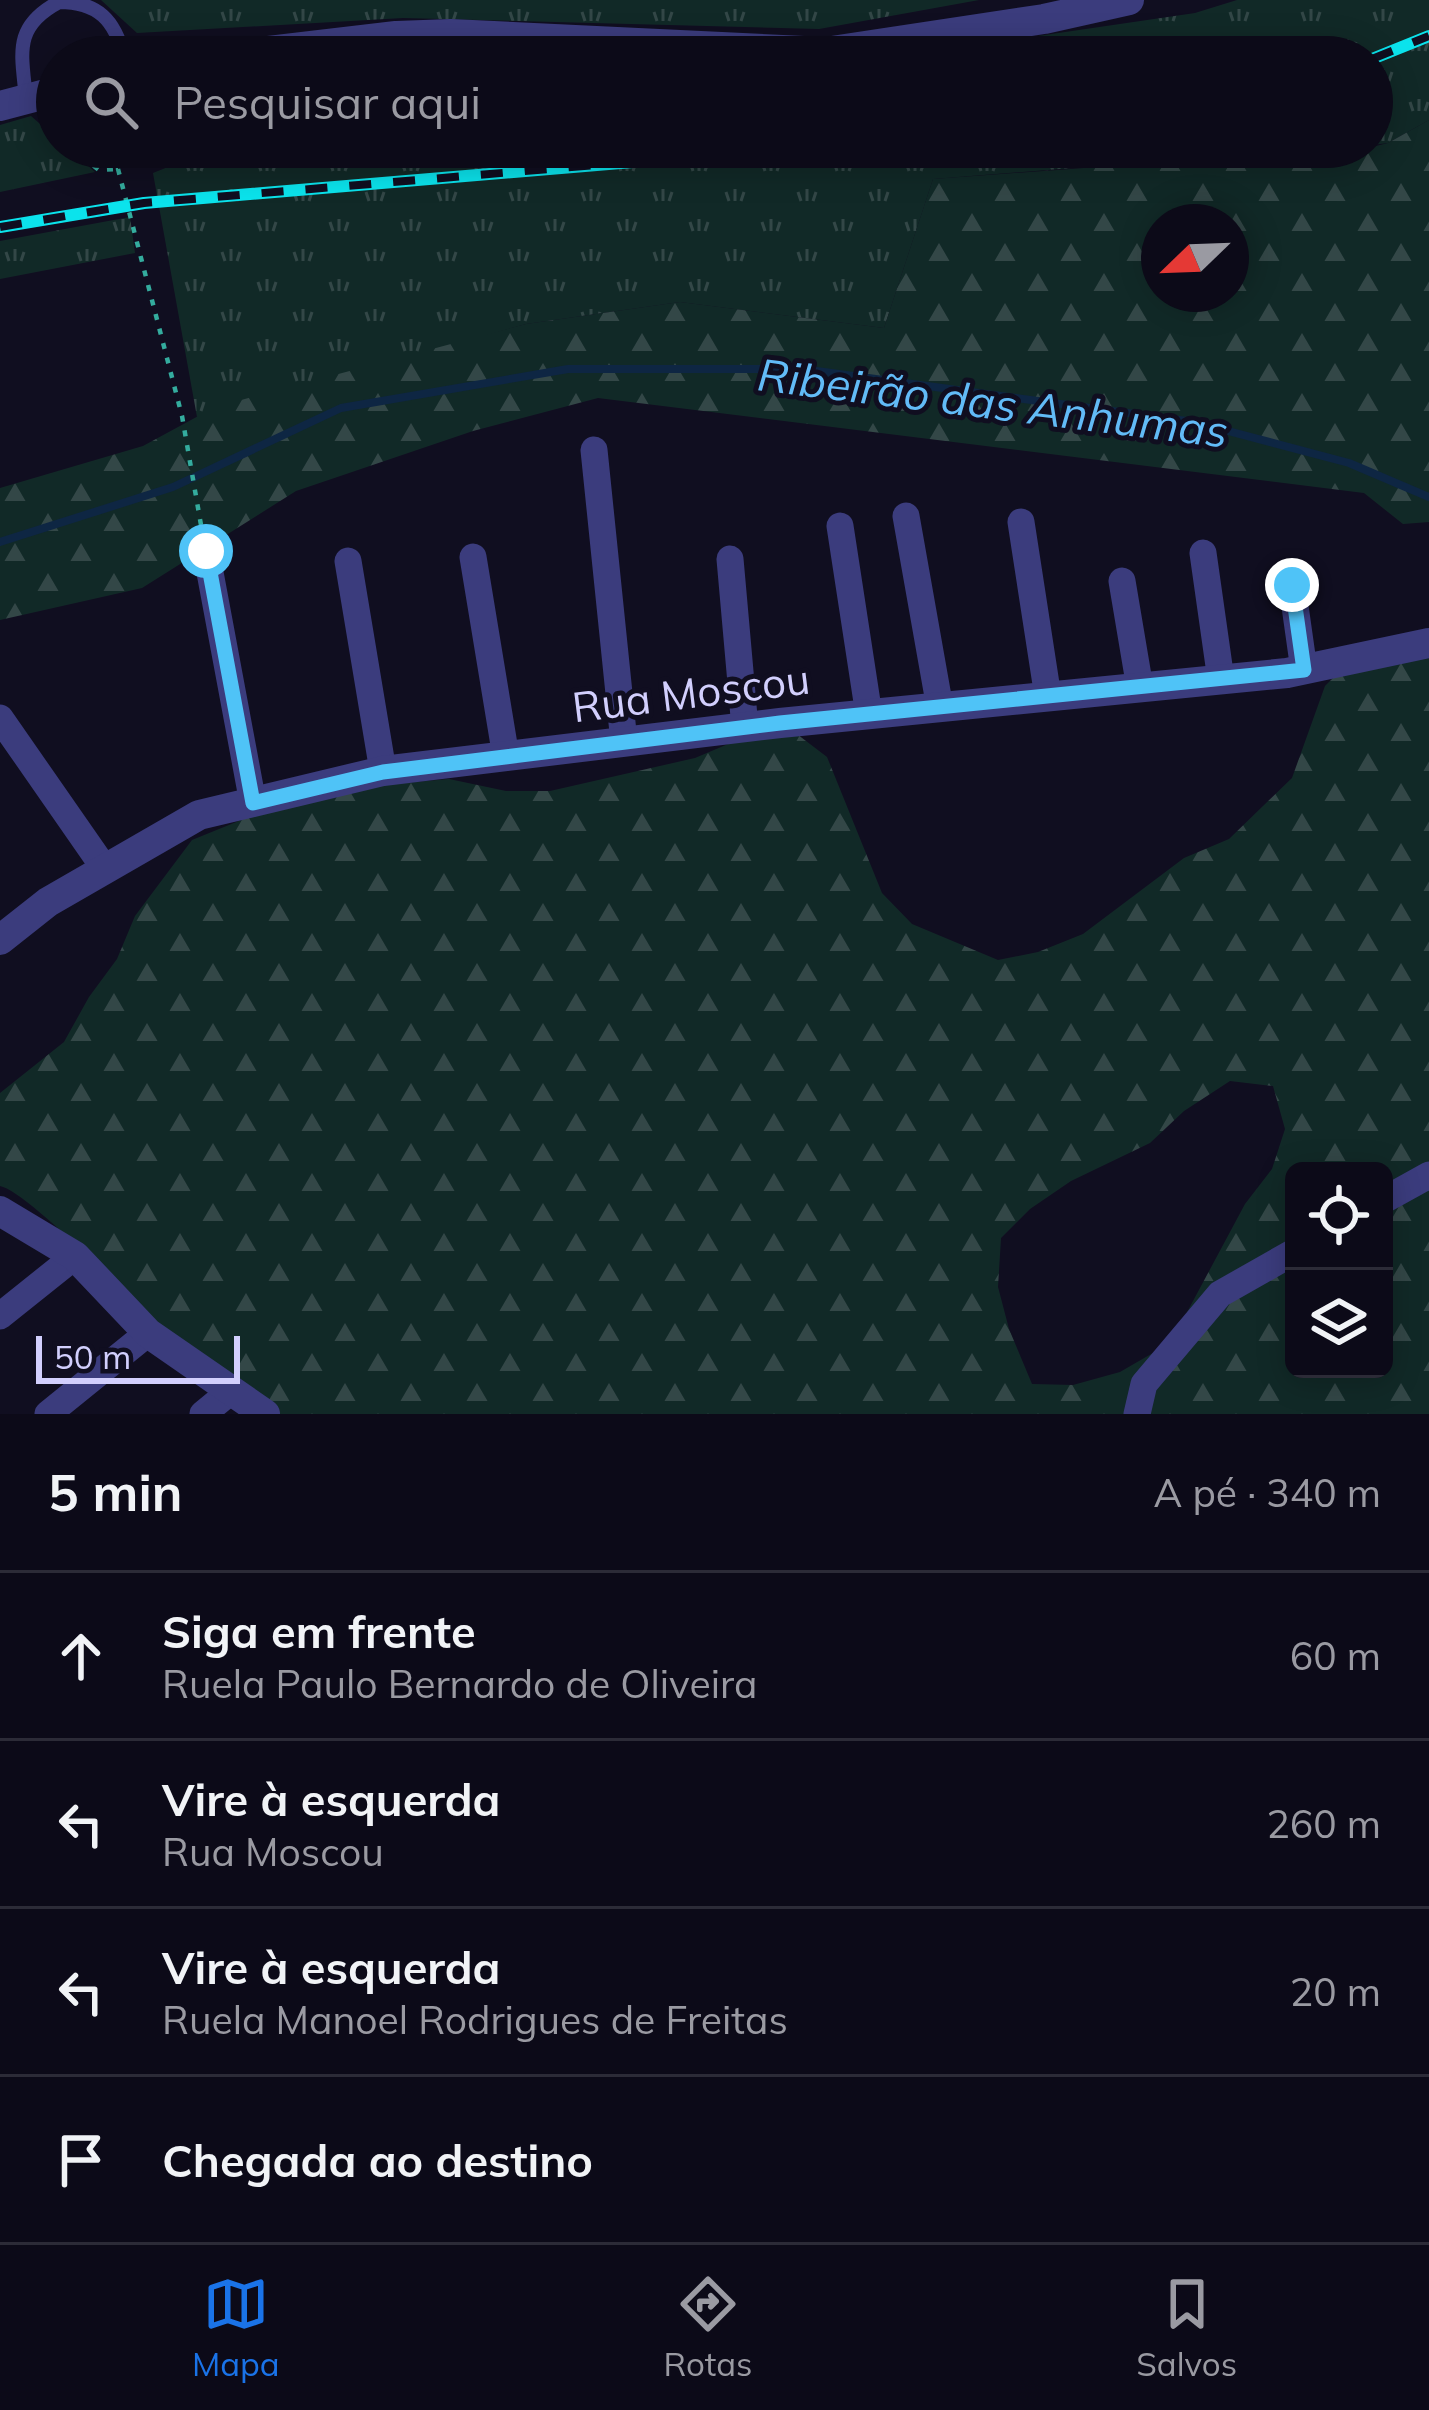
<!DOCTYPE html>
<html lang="pt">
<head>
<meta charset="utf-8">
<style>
	:root { --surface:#0c0a18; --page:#1a1825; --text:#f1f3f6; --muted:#9a9aa2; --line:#2c2b37; --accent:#1a73e8 }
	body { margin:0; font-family:Mulish,sans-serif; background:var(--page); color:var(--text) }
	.controls { position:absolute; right:36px; bottom:36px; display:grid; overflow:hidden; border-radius:18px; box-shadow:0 6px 30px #0003 }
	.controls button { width:108px; height:108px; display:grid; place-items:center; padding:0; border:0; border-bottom:3px solid var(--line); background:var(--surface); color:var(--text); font:60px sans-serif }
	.compass { position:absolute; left:1141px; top:204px; width:108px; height:108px; border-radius:50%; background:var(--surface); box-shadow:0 6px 30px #0003; rotate:247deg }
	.scale { position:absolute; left:36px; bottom:30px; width:204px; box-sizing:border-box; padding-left:12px; border:6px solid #d2cffd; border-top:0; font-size:33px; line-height:42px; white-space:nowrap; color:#d2cffd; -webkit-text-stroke:9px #100e20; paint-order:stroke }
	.stop { position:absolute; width:36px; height:36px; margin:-27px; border:9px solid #4fc3f7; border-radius:50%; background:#fff }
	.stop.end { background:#4fc3f7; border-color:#fff; box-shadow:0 3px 12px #0008 }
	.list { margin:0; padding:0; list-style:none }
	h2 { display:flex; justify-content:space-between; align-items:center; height:156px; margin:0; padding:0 48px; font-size:51px }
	h2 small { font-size:39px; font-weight:400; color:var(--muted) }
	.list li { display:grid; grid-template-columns:78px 1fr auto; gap:36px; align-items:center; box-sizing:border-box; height:168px; padding:0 48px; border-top:3px solid var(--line) }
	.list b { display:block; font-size:45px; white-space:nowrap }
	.list p { margin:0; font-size:39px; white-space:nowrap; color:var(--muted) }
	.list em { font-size:39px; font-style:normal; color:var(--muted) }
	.icon { flex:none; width:66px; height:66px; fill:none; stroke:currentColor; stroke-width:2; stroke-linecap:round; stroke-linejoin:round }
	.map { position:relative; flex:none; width:1429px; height:1414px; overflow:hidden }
	.search { position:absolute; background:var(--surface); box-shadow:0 6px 30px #0003; left:36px; right:36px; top:36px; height:132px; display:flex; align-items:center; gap:30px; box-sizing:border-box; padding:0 42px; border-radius:66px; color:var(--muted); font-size:45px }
	.sheet { height:828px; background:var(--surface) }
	nav { display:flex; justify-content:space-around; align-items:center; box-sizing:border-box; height:168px; border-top:3px solid var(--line); background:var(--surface); font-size:33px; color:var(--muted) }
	nav a { display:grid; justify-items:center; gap:6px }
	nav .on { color:var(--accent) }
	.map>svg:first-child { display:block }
	.grass { fill:url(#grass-tufts) }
	.forest { fill:url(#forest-firs); fill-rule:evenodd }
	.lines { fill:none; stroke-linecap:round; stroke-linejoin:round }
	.stream { stroke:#0e2643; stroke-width:8 }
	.path { stroke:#34ac9e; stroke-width:4.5; stroke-dasharray:6 9; stroke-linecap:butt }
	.service { stroke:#3b3c7d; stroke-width:14 }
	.minor { stroke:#3b3c7d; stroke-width:27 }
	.tertiary { stroke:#3b3c7d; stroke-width:30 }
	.rail-casing { stroke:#0be3ec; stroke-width:12 }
	.rail { stroke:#100e20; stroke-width:8; stroke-dasharray:22; stroke-linecap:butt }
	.route { stroke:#4fc3f7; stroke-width:15 }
	.labels { text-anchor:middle; stroke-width:10; stroke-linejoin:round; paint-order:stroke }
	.street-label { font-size:42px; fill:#d2cffd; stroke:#100e20 }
	.water-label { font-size:45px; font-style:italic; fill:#62bbf7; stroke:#100e20 }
</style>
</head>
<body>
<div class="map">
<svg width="1429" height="1414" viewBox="0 0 1429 1414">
	<defs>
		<pattern id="grass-tufts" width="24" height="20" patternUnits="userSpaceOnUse" patternTransform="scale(3)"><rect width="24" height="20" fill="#112927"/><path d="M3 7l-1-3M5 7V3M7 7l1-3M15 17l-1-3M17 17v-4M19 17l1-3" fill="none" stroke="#334747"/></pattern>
		<pattern id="forest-firs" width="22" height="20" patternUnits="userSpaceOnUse" patternTransform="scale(3)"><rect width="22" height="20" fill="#112927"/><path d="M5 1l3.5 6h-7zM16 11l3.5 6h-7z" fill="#334747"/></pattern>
	</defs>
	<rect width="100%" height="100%" fill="#100e20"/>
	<path class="grass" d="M 101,0 L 979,0 L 819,29 L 403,18 L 137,33 Z
		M 1237,0 L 1429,0 L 1429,120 L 1388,143 L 1372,145 L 1372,57 L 895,57 L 1195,13 Z
		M 31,116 L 57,139 L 57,147 L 67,147 L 95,172 L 0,192 L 0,125 Z
		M 218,147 L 1340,147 L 933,179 L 884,328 L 680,302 L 526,324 L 197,417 L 153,173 Z
		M 130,217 L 135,253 L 0,279 L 0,241 Z"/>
	<path class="forest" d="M 1429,120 L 1429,522 L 1403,524 L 1364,493 L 598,398 L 473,431 L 296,491 L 142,588 L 0,620 L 0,488 L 143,446 L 215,407 L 526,324 L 680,302 L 884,328 L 933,179 L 1372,147 L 1388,143 ZM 1159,222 L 1231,222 L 1231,294 L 1159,294 Z
		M 1429,635 L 1429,1414 L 246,1414 C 209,1377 34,1192 0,1186 L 0,1093 L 64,1042 L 89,997 L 117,959 L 135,916 L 192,840 L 313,791 L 449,779 L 506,791 L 550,791 L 695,758 L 740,739 L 789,728 L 827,757 L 882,893 L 912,924 L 998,960 L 1038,952 L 1083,934 L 1184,858 L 1229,839 L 1292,778 L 1325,686 L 1356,655 ZM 1230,1081 L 1273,1086 L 1285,1129 L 1272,1169 L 1245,1204 L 1185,1316 L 1158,1350 L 1120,1372 L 1073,1385 L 1032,1384 L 1009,1329 L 998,1287 L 1001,1238 L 1030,1209 L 1071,1181 L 1150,1143 L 1184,1111 ZM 1294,1171 L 1384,1171 L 1384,1369 L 1294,1369 Z"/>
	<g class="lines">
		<path class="stream" d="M 0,542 L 173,487 L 341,408 L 568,369 L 802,369 L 1194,422 L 1349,463 L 1429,497"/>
		<path class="path" d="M 47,124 L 57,135
			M 70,147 L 99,170 L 116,169
			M 174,147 L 118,169 L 182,416 L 201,525"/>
		<path class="service" d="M 26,99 C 22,54 12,27 59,2 C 98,2 115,20 124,57"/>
		<path class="minor" d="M 594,450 L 624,742
			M 906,516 L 940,708
			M 1021,522 L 1048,697
			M 840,526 L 869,715
			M 206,551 L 253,803
			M 1203,553 L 1221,680
			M 473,557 L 506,757
			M 730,559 L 745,728
			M 348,561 L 383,771
			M 1122,581 L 1140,688
			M 1292,585 L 1304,670
			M 0,718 L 105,869
			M 1384,1200 L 1429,1175
			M 0,1316 L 75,1256
			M 48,1414 L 148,1333
			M 203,1414 L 231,1391
			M 1137,1414 L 1144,1384 L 1220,1294 L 1294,1252"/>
		<path class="tertiary" d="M 217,57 L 396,36 L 451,34 L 825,52 L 1044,19 L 1129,0
			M 0,106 L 57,91
			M 0,940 L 48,902 L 199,815 L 383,771 L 780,723 L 1287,673 L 1429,643
			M 0,1211 L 75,1256 L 148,1333 L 265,1414"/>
		<g class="rail-casing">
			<path id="rail" d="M 1372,59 L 1429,36
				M 0,227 L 144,203 L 811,147"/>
		</g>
		<use href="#rail" class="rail"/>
	</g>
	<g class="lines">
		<path class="route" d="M 206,551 L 253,803 L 383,772 L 780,723 L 1304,670 L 1292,585"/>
	</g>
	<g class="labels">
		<g class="street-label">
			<text transform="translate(691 693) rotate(-7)" y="15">Rua Moscou</text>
		</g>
		<g class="water-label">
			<text transform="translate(993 403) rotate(7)" y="16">Ribeirão das Anhumas</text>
		</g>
	</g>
</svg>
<div class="controls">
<button><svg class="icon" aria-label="locate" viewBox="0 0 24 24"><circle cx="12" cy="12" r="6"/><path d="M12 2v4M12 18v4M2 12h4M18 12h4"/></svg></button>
<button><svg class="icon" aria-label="layers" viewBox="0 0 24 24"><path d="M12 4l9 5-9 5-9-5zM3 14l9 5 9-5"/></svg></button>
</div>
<svg class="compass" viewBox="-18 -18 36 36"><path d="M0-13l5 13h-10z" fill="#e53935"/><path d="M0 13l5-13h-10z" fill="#9a9aa2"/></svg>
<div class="scale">50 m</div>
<div class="stop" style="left:206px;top:551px"></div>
<div class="stop end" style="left:1292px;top:585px"></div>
<div class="search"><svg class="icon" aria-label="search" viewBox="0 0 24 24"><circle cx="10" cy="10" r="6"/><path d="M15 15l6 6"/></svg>Pesquisar aqui</div>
</div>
<section class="sheet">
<h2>5 min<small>A pé · 340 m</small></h2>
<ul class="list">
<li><svg class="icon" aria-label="ahead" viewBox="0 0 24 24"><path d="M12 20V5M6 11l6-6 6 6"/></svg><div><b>Siga em frente</b><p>Ruela Paulo Bernardo de Oliveira</p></div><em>60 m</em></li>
<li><svg class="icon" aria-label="left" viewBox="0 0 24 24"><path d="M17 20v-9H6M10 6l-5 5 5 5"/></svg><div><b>Vire à esquerda</b><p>Rua Moscou</p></div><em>260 m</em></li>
<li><svg class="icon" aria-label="left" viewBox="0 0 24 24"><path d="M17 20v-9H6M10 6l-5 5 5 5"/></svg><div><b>Vire à esquerda</b><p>Ruela Manoel Rodrigues de Freitas</p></div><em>20 m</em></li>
<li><svg class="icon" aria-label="arrive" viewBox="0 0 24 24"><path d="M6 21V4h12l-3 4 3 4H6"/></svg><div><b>Chegada ao destino</b></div></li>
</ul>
</section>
<nav>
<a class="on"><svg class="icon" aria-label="map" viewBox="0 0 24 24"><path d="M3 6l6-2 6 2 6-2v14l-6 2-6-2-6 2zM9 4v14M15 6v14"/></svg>Mapa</a>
<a><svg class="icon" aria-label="directions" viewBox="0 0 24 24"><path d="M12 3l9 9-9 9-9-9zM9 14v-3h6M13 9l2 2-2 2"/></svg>Rotas</a>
<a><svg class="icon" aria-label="saved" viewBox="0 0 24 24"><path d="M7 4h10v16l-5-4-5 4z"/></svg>Salvos</a>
</nav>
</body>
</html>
